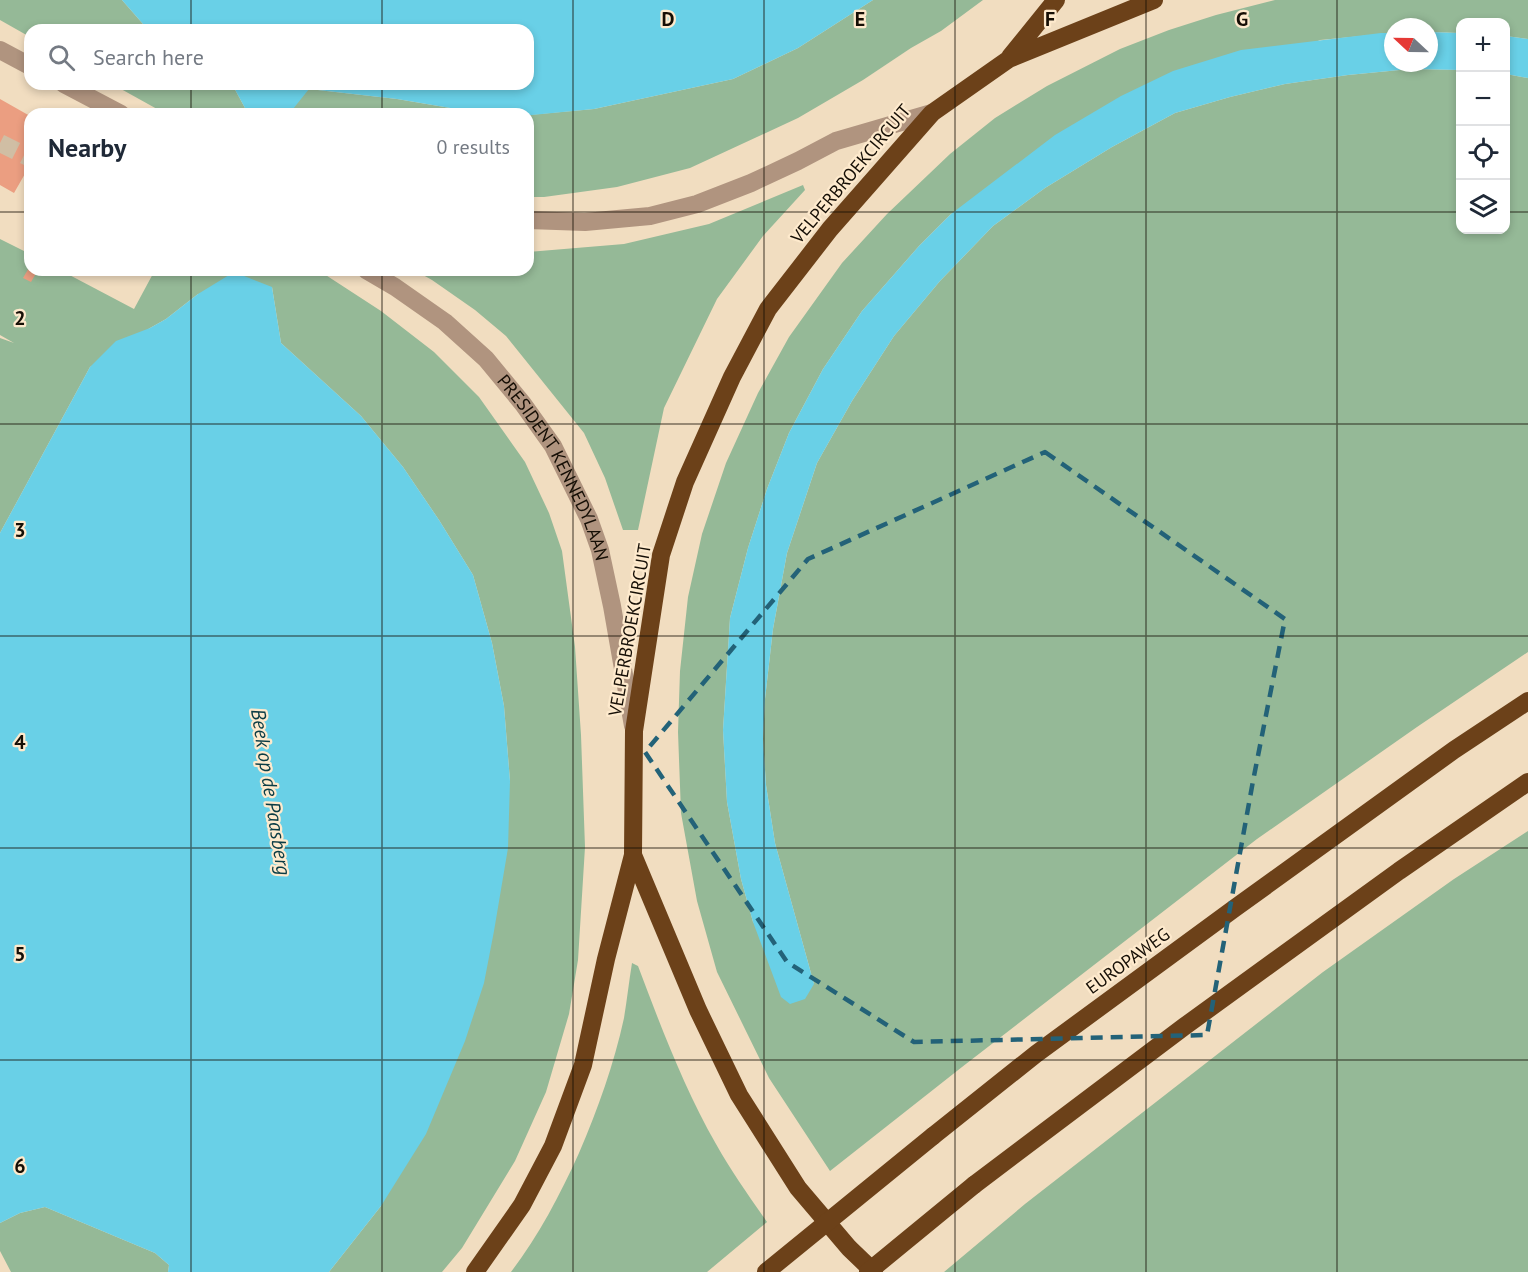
<!DOCTYPE html>
<html lang="en">
<head>
<meta charset="utf-8">
<style>
	:root { --surface:#fff; --page:#f6f6f7; --text:#1f2937; --muted:#747a83; --line:#e0e1e3 }
	body { margin:0; font-family:"PT Sans",sans-serif; background:var(--page); color:var(--text) }
	.controls { position:absolute; right:18px; top:18px; display:grid; overflow:hidden; border-radius:12px; box-shadow:0 3px 9px #0003 }
	.controls button { width:54px; height:54px; display:grid; place-items:center; padding:0; border:0; border-bottom:2px solid var(--line); background:var(--surface); color:var(--text); font:30px sans-serif }
	.compass { position:absolute; left:1384px; top:18px; width:54px; height:54px; border-radius:50%; background:var(--surface); box-shadow:0 3px 9px #0003; rotate:292deg }
	.list { margin:0; padding:0; list-style:none }
	h2 { display:flex; justify-content:space-between; align-items:center; height:78px; margin:0; padding:0 24px; font-size:26px }
	h2 small { font-size:20px; font-weight:400; color:var(--muted) }
	.icon { flex:none; width:33px; height:33px; fill:none; stroke:currentColor; stroke-width:2; stroke-linecap:round; stroke-linejoin:round }
	.map { position:relative; flex:none; width:1528px; height:1272px; overflow:hidden }
	.search { position:absolute; background:var(--surface); box-shadow:0 3px 9px #0003; left:24px; top:24px; width:510px; height:66px; display:flex; align-items:center; gap:15px; box-sizing:border-box; padding:0 21px; border-radius:18px; color:var(--muted); font-size:22px }
	.panel { position:absolute; background:var(--surface); box-shadow:0 3px 9px #0003; left:24px; top:108px; width:510px; height:168px; border-radius:18px }
	.map>svg:first-child { display:block }
	.green { fill:#95b997 }
	.water { fill:#69d0e7 }
	.building { fill:#eb9e81 }
	.lines { fill:none; stroke-linecap:round; stroke-linejoin:round }
	.minor-tunnel { stroke:#d0bea4; stroke-width:18; stroke-dasharray:18 9; stroke-linecap:butt }
	.minor { stroke:#b0947f; stroke-width:18 }
	.highway { stroke:#6c4119; stroke-width:18 }
	.highway-bridge { stroke:#6c4119; stroke-width:18 }
	.marked { fill:none; stroke:#236278; stroke-width:4.5; stroke-dasharray:12 8; stroke-linejoin:round }
	.grid { fill:none; stroke:#150e05; stroke-width:1.5; stroke-opacity:0.55 }
	.labels { text-anchor:middle; stroke-width:4.5; stroke-linejoin:round; paint-order:stroke }
	.street-label { font-size:18px; fill:#150e05; stroke:#feeacd }
	.water-label { font-size:20px; font-style:italic; fill:#0a3c45; stroke:#feeacd }
	.grid-label { font-size:20px; text-anchor:middle; font-weight:bold; fill:#150e05; stroke:#feeacd; stroke-width:4.5; stroke-linejoin:round; paint-order:stroke }
</style>
</head>
<body>
<div class="map">
<svg width="1528" height="1272" viewBox="0 0 1528 1272">
	<rect width="100%" height="100%" fill="#f1ddc0"/>
	<path class="green" d="M 0,0 L 122,0 L 143,24 L 152,30 L 30,30 L 30,37 L 0,20 Z
		M 873,0 L 983,0 L 941,31 L 911,48 L 863,80 L 798,118 L 690,168 L 617,187 L 544,197 L 528,197 L 528,115 L 594,109 L 733,79 L 798,48 Z
		M 1275,0 L 1528,0 L 1528,39 L 1506,36 L 1506,22 L 1460,22 L 1460,33 L 1429,32 L 1429,27 L 1393,27 L 1393,33 L 1320,40 L 951,214 L 919,246 L 862,311 L 823,369 L 789,433 L 767,489 L 748,548 L 730,618 L 723,730 L 727,802 L 741,879 L 753,922 L 814,984 L 775,843 L 766,785 L 763,739 L 765,699 L 773,629 L 787,553 L 817,463 L 852,401 L 894,336 L 940,281 L 993,226 L 1045,188 L 1112,147 L 1175,113 L 1230,97 L 1285,84 L 1348,75 L 1410,69 L 1460,70 L 1460,230 L 1506,230 L 1506,74 L 1528,78 L 1528,652 L 1417,727 L 1257,839 L 962,1067 L 830,1171 L 769,1078 L 717,972 L 697,901 L 681,813 L 678,732 L 680,671 L 688,597 L 702,534 L 726,463 L 758,393 L 789,337 L 842,263 L 887,214 L 950,154 L 995,118 L 1047,86 L 1120,49 L 1169,30 L 1216,15 Z
		M 112,84 L 232,84 L 245,108 L 309,89 L 397,99 L 480,113 L 509,114 L 166,114 Z
		M 803,185 L 805,190 L 763,236 L 717,299 L 664,408 L 638,530 L 623,530 L 605,478 L 584,433 L 506,336 L 475,310 L 432,280 L 414,270 L 528,270 L 528,252 L 624,244 L 709,224 Z
		M 0,239 L 30,254 L 30,270 L 60,270 L 134,309 L 155,270 L 318,270 L 381,311 L 434,352 L 479,397 L 525,462 L 549,513 L 562,551 L 575,647 L 581,735 L 585,847 L 578,960 L 569,1014 L 546,1092 L 515,1161 L 462,1248 L 442,1272 L 329,1272 L 381,1206 L 510,781 L 504,706 L 492,643 L 473,575 L 439,520 L 403,467 L 361,416 L 281,343 L 272,287 L 198,294 L 166,319 L 150,328 L 90,367 L 0,533 L 0,338 L 14,343 L 0,335 Z
		M 1528,831 L 1528,1272 L 944,1272 L 1025,1204 L 1323,972 L 1454,879 Z
		M 632,963 L 638,966 C 661,1027 684,1088 716,1144 C 731,1171 749,1196 767,1222 L 707,1272 L 511,1272 C 539,1235 560,1195 579,1153 C 598,1109 614,1064 624,1018 C 627,1000 629,981 632,963 Z
		M 45,1207 L 155,1253 L 169,1265 L 168,1272 L 11,1272 L 0,1251 L 0,1223 L 20,1213 Z"/>
	<path class="water" d="M 122,0 L 873,0 L 798,48 L 733,79 L 594,109 L 532,115 L 480,113 L 397,99 L 309,89 L 293,109 L 245,108 L 232,84 L 528,84 L 528,30 L 152,30 L 143,24 Z
		M 1429,32 L 1460,33 L 1460,70 L 1410,69 L 1348,75 L 1285,84 L 1230,97 L 1175,113 L 1112,147 L 1045,188 L 993,226 L 940,281 L 894,336 L 852,401 L 817,463 L 787,553 L 773,629 L 765,699 L 763,739 L 766,785 L 775,843 L 814,984 L 805,999 L 790,1004 L 781,997 L 753,922 L 741,879 L 727,802 L 723,730 L 730,618 L 748,548 L 767,489 L 789,433 L 823,369 L 862,311 L 919,246 L 951,214 L 1055,135 L 1121,96 L 1173,71 L 1241,50 L 1381,33 L 1393,33 L 1393,63 L 1429,63 Z
		M 1506,36 L 1528,39 L 1528,78 L 1506,74 Z
		M 234,272 L 272,287 L 281,343 L 361,416 L 403,467 L 439,520 L 473,575 L 492,643 L 504,706 L 510,781 L 508,848 L 494,931 L 484,983 L 465,1041 L 426,1134 L 381,1206 L 329,1272 L 168,1272 L 169,1265 L 155,1253 L 45,1207 L 20,1213 L 0,1223 L 0,533 L 90,367 L 116,341 L 150,328 L 166,319 L 198,294 Z"/>
	<path class="building" d="M 0,99 L 30,116 L 30,165 L 14,193 L 0,185 Z
		M 30,266 L 30,270 L 38,270 L 31,282 L 23,278 Z"/>
	<g class="lines">
		<path class="minor-tunnel" d="M 0,143 L 30,158"/>
		<g class="minor">
			<path d="M 0,50 L 30,66"/>
			<path d="M 64,84 L 121,114"/>
			<path d="M 528,220 L 585,222 L 650,216 L 697,204 L 751,183 L 798,161 L 836,141 L 932,113"/>
			<path id="s1" d="M 366,270 L 395,287 L 445,322 L 486,359 L 523,404 L 553,446 L 589,519 L 600,550 L 612,606 L 633,726"/>
		</g>
		<path class="highway" d="M 1010,57 L 1056,0
			M 933,1136 L 1036,1054 L 1235,908 L 1454,750 L 1528,701
			M 974,1185 L 1185,1026 L 1399,871 L 1528,782
			M 475,1272 L 522,1205 L 553,1146 L 583,1065 L 606,959 L 633,855
			M 874,1272 L 849,1248 L 798,1188 L 739,1095 L 698,1010 L 633,855 L 634,731 L 661,555 L 685,482 L 732,377 L 768,309 L 830,229 L 932,113 L 1009,59 L 1154,0"/>
		<path class="highway-bridge" d="M 766,1272 L 933,1136
			M 868,1272 L 974,1185"/>
	</g>
	<path class="marked" d="M 1045,452 L 1285,619 L 1253,781 L 1207,1035 L 914,1042 L 787,962 L 645,752 L 808,559 Z"/>
	<path class="grid" d="M 191,0 L 191,30M 382,0 L 382,30M 573,0 L 573,1272M 764,0 L 764,1272M 955,0 L 955,1272M 1146,0 L 1146,1272M 1337,0 L 1337,1272M 191,84 L 191,114M 382,84 L 382,114M 0,212 L 30,212M 528,212 L 1460,212M 1506,212 L 1528,212M 191,270 L 191,1272M 382,270 L 382,1272M 0,424 L 1528,424M 0,636 L 1528,636M 0,848 L 1528,848M 0,1060 L 1528,1060"/>
	<g class="labels">
		<g class="street-label">
			<text transform="translate(851 174) rotate(-50)" y="6">VELPERBROEKCIRCUIT</text>
			<text dy="6" stroke="none"><textPath href="#s1" startOffset="279">PRESIDENT KENNEDYLAAN</textPath></text>
			<text transform="translate(630 630) rotate(-80)" y="6">VELPERBROEKCIRCUIT</text>
			<text transform="translate(1128 961) rotate(-36)" y="6">EUROPAWEG</text>
		</g>
		<g class="water-label">
			<text transform="translate(271 792) rotate(81)" y="7">Beek op de Paasberg</text>
		</g>
	</g>
	<g class="grid-label">
		<text x="668" y="26">D</text>
		<text x="860" y="26">E</text>
		<text x="1050" y="26">F</text>
		<text x="1242" y="26">G</text>
		<text x="20" y="325">2</text>
		<text x="20" y="537">3</text>
		<text x="20" y="749">4</text>
		<text x="20" y="961">5</text>
		<text x="20" y="1173">6</text>
	</g>
</svg>
<div class="controls">
<button>+</button>
<button>−</button>
<button><svg class="icon" aria-label="locate" viewBox="0 0 24 24"><circle cx="12" cy="12" r="6"/><path d="M12 2v4M12 18v4M2 12h4M18 12h4"/></svg></button>
<button><svg class="icon" aria-label="layers" viewBox="0 0 24 24"><path d="M12 4l9 5-9 5-9-5zM3 14l9 5 9-5"/></svg></button>
</div>
<svg class="compass" viewBox="-18 -18 36 36"><path d="M0-13l5 13h-10z" fill="#e53935"/><path d="M0 13l5-13h-10z" fill="#747a83"/></svg>
<div class="search"><svg class="icon" aria-label="search" viewBox="0 0 24 24"><circle cx="10" cy="10" r="6"/><path d="M15 15l6 6"/></svg>Search here</div>
<section class="panel">
<h2>Nearby<small>0 results</small></h2>
<ul class="list">
</ul>
</section>
</div>
</body>
</html>
